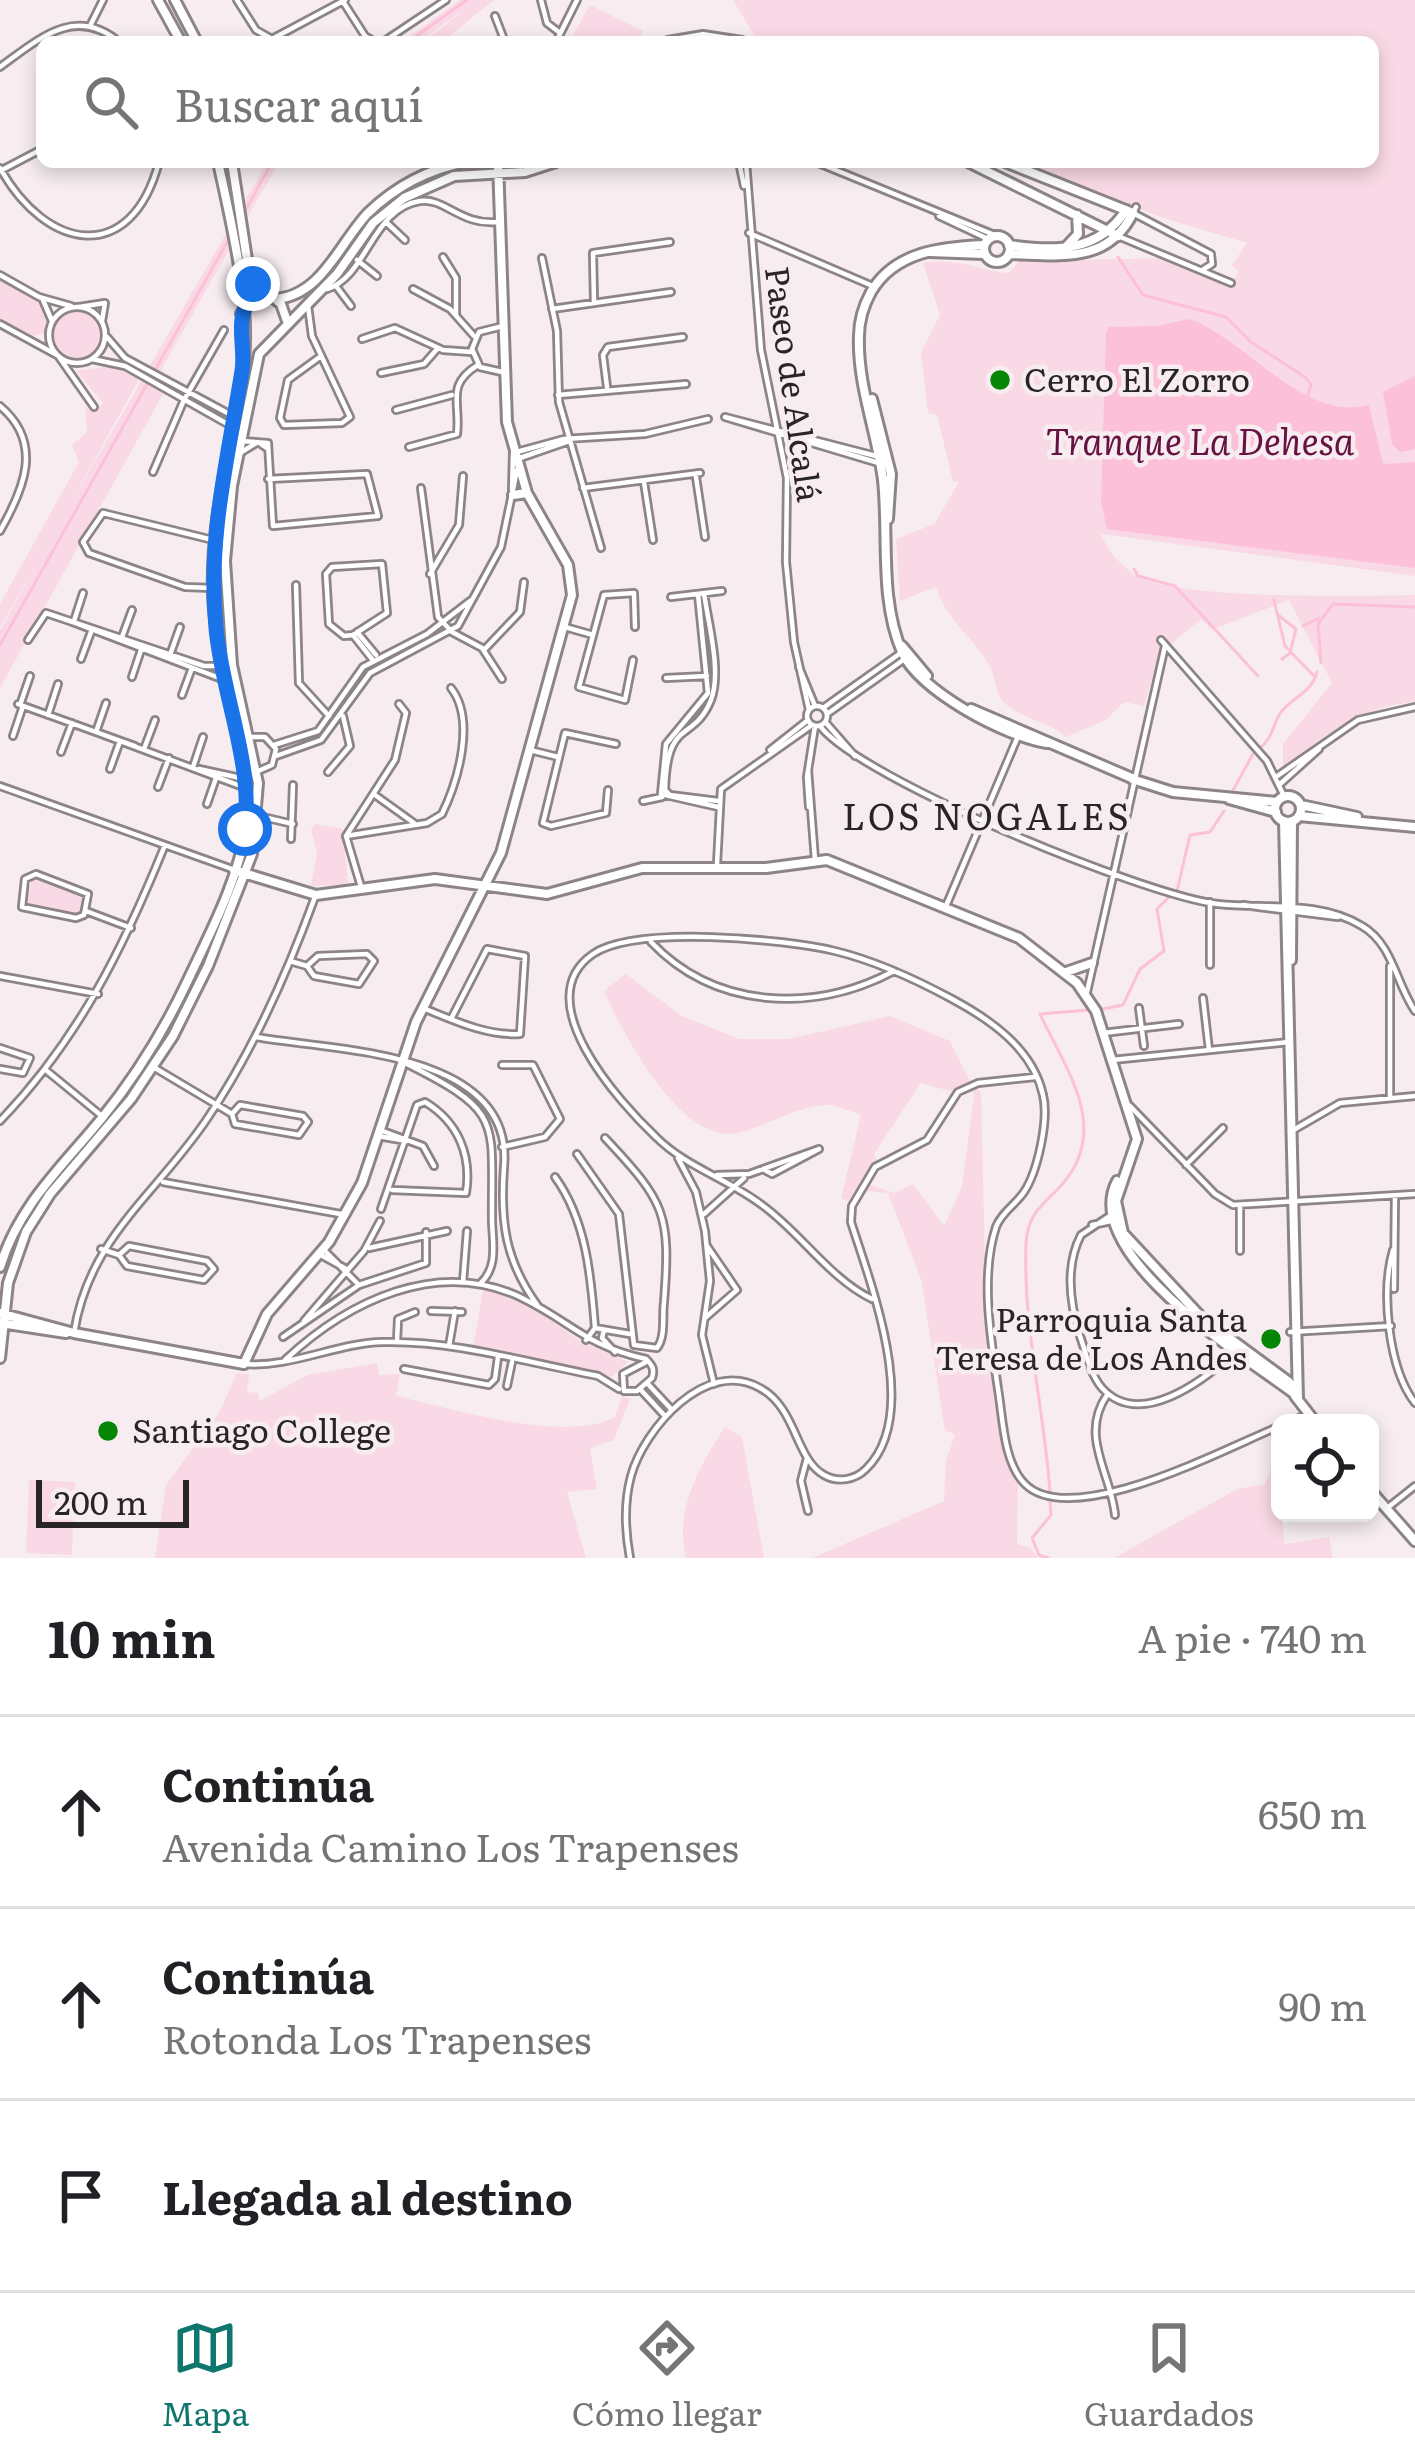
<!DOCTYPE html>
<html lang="es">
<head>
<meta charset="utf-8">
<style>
	:root { --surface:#fff; --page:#f6f6f6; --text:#202124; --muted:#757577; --line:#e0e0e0; --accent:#0f766e }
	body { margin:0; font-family:Literata,serif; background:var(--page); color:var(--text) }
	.controls { position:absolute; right:36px; bottom:36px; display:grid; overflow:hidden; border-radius:18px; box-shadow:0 6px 18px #0003 }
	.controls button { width:108px; height:108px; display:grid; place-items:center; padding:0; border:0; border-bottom:3px solid var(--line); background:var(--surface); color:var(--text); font:60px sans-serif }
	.scale { position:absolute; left:36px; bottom:30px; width:153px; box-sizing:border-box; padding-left:12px; border:6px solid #292527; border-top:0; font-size:33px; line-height:42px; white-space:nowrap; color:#292527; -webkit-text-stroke:9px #f7edf1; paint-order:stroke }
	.stop { position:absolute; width:36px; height:36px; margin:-27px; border:9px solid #1a73e8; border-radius:50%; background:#fff }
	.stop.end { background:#1a73e8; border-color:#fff; box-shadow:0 3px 12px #0008 }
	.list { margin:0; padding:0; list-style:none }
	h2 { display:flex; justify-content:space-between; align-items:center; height:156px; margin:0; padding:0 48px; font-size:51px }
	h2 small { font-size:39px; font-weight:400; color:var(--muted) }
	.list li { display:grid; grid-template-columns:78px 1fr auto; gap:36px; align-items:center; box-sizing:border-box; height:192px; padding:0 48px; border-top:3px solid var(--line) }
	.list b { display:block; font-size:45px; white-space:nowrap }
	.list p { margin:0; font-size:39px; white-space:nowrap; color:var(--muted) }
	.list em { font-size:39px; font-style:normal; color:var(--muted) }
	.icon { flex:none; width:66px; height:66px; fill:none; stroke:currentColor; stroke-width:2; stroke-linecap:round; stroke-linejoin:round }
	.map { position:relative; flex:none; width:1415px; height:1558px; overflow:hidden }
	.search { position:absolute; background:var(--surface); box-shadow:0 6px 18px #0003; left:36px; right:36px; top:36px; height:132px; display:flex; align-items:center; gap:30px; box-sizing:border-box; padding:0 42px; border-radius:18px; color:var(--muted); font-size:45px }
	.sheet { height:732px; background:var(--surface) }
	nav { display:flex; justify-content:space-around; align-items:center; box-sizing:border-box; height:168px; border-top:3px solid var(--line); background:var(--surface); font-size:33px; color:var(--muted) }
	nav a { display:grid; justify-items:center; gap:6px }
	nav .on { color:var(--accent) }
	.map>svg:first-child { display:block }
	.green { fill:#f9d9e5; fill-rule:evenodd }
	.water { fill:#fcc0d8 }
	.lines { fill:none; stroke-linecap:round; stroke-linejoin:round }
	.stream { stroke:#fcc0d8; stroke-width:3 }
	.street-casing { stroke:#8c8487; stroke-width:10 }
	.secondary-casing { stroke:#8c8487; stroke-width:14 }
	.street { stroke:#fff; stroke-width:4.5 }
	.secondary { stroke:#fff; stroke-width:8 }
	.route { stroke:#1a73e8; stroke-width:15 }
	.poi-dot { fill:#058607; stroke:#f7edf1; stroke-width:4.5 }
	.labels { text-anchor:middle; stroke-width:9; stroke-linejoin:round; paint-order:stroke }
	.poi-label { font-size:33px; fill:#292527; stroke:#f7edf1; text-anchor:start }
	.street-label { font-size:33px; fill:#292527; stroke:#f7edf1 }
	.water-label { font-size:36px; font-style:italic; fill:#671341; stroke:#f7edf1 }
	.neighbourhood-label { font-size:36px; letter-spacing:3px; fill:#292527; stroke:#f7edf1 }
</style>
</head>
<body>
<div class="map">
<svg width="1415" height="1558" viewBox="0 0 1415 1558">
	<rect width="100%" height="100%" fill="#f7edf1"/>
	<path class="green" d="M 460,0 L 494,0 L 442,42 L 423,42 L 469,6 L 419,42 L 401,42 Z
		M 733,0 L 1415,0 L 1415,576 L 1101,534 C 1107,550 1122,567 1137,576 C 1176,600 1362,596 1415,595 L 1415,702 C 1360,706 1325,735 1283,768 L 1283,744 L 1332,683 L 1289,600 L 1212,630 L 1201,619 L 1159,654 L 1144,706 L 1124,702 L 1106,720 L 1066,737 C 1049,722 1026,720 1008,706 C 993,694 997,678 989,665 C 973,637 946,620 936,587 L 900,601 L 896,539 L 934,524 L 959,482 L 953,482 L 937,415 L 928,413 L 921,353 L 940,315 L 923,263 C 959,257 978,271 1009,273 L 1019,261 L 1172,258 L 1228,287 L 1239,272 L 1232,265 L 1247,243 L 1160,217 L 1023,162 L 1373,162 L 1373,42 L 758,42 Z
		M 590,5 L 643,31 L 637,42 L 569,42 Z
		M 267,162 L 279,162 L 152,386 L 163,394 L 0,688 L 0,630 L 41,557 L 0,627 L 0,604 L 79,462 L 72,445 L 87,432 L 85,408 L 96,410 L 103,403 L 76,371 L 112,366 L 139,379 L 71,503 Z
		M 0,280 L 38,300 L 49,318 L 45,333 L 34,336 L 0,320 Z
		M52 336a25 25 0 1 1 50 0a25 25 0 1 1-50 0Z
		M 316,824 L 343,829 L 348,885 L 311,886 L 317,853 L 311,829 Z
		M 33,877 L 85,895 L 81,915 L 25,906 Z
		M 626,974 L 682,1016 L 739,1039 L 788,1039 L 890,1016 L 950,1041 L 970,1082 L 981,1092 L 987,1349 L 1003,1443 L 1018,1483 L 1017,1544 L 1030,1547 L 1038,1558 L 812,1558 L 944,1501 L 946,1461 L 955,1435 L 945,1430 L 921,1279 L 888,1193 L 856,1190 L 849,1202 L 841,1198 L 861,1115 C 851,1112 836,1104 826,1105 C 797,1106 765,1127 737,1133 C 681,1145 622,1032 604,991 ZM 921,1083 L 954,1092 L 964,1084 L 974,1094 L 962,1187 L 944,1226 L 913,1184 L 895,1193 L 864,1183 L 878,1161 L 874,1154 Z
		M 483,1288 L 526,1303 L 582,1342 L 628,1362 L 612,1377 L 473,1350 Z
		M 377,1363 L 379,1375 L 400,1374 L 396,1396 C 451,1408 565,1444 615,1417 L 622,1396 L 630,1399 L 614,1440 L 590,1448 L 597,1489 L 567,1492 L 586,1558 L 155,1558 L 166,1485 L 219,1413 L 237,1373 L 249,1374 L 247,1392 L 258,1393 L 260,1401 L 307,1375 Z
		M 725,1427 L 742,1437 L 764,1558 L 686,1558 C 674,1510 700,1465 725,1427 Z
		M 1280,1448 L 1284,1544 L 1329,1537 L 1333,1558 L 1114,1558 L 1237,1489 L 1265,1484 Z
		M 29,1480 L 75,1482 L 72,1555 L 26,1553 Z"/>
	<path class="water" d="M 1190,319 C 1248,341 1303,422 1369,405 L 1383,464 L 1415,462 L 1415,568 L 1107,529 L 1101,502 L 1106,332 L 1109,327 L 1157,326 Z
		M 1415,376 L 1415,449 L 1400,452 L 1392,444 L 1383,392 Z"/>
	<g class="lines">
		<path class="stream" d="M 408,42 L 467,0
			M 244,213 L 272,162
			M 1118,257 L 1143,295 L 1226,317 L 1251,342 L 1305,377 L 1311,384 L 1308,395
			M 1134,569 L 1138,576 L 1175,586 L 1258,676
			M 1274,600 L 1285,646 L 1313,675
			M 1278,615 L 1296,629 L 1290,653 L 1282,659
			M 1303,626 L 1319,618
			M 0,645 L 230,237
			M 1321,663 L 1318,624 L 1333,604 L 1415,607
			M 1259,749 C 1272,738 1272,729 1279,715 C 1290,697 1311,695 1317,672
			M 1232,792 L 1253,754
			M 1177,891 L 1190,835 L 1210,832 L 1224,811
			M 1103,1009 L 1123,1005 L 1140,969 L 1164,951 L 1157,909 L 1169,897
			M 1050,1492 C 1044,1408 1023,1328 1026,1244 C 1027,1218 1039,1207 1057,1190 C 1114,1132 1067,1072 1040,1014 L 1088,1010
			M 1048,1558 L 1039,1555 L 1032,1538 L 1051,1515 L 1050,1501"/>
		<g class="street-casing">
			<path id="street" d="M 237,0 L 256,30 L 272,39 L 345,0
				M 342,0 L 365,36 L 375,42
				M 541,0 L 547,23 L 560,33
				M 495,16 L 505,42
				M 91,24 L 103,0
				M 383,42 L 446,0
				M 556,42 L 577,0
				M 0,67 C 39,39 75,5 119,42
				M 76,162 L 87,162
				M 739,162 L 744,186
				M 746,162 L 761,350 L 787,478 L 786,562 L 794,642 L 809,710
				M 816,162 L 997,236
				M 0,168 C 46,251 131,267 159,162
				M 0,171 L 42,149
				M 1136,207 L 1133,213 L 1211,254 L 1212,264 L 1204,269
				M 939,216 L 988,239
				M 386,222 L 405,240
				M 749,233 L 875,287
				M 1118,236 L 1231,283
				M 443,257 L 456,278 L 456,315
				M 542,258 L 557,331 L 559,402 L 601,548
				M 357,260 L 377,276
				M 0,275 L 39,297 L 71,306
				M 336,286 L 351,306
				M 327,289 C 367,277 372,208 420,201 C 444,197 461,226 498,222
				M 413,289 L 450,309 L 474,336
				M 43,300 L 52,321
				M 594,302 L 593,253 L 670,242
				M 308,306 L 312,336 L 350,417 L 342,423 L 284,425 L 280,418 L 288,380 L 321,356
				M49 335a28 28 0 1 1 56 0a28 28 0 1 1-56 0Z
				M 79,307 L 105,303 L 102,321
				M 552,309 L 671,292
				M 0,324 L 57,355
				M 107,337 L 125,358 L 233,416
				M 362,339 L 395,328 L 443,350 L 472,352
				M 59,357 L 94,407
				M 92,359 L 125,366 L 231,426
				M 502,372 L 480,367 L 472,349 L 479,332 L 503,326
				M 381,373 L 424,364 L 438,348
				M 607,387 L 603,355 L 608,347 L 683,337
				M 558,395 L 686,384
				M 0,406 C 44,443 24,489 0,531
				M 396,410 L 452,395
				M 241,441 L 268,443 L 273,526 L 378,516 L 367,474 L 268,479
				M 409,447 L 457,434 C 461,403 445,385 478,365
				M 240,453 L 258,442 L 268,449
				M 876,456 L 725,417 L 882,464
				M 520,458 L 569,441
				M 153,472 L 184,400 L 224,330
				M 696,477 L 705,537
				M 644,482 L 653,540
				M 421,488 L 438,617 L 452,632 L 482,648 L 502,679
				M 583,488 L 700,473
				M 512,490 L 513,453 L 564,439 L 645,434 L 708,419
				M 213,540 L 103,513 L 83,542 L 89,553 L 185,587 L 213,588
				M 430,574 L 459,525 L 463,476
				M 296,585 L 299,683 L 329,716
				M 704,593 C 708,623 722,671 711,700 C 693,744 667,716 665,790 L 670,795 L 718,801
				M 698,594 L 708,693 L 666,744 L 661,794 L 718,807
				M 671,597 L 722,591
				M 70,621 L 222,679
				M 74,621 L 83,593
				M 565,627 L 593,635
				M 357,632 L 376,655
				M 353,635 L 387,613 L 382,564 L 332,567 L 326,574 L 329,624 L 344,636 L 353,635 L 372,659
				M 122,637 L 132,610
				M 28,640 L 46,613 L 204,666 L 220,666
				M 1161,640 L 1267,761 L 1284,796
				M 484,650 L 520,612 L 524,582
				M 170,655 L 180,627
				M 81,659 L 91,632
				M 633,660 L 625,700 L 579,687 L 604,595 L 634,593 L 635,627
				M 799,667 L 815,706
				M 132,677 L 141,650
				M 666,678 L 707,676
				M 182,695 L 192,668
				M 18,704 L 135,746
				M 20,705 L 30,676
				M807 716a10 10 0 1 1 20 0a10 10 0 1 1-20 0Z
				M 823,708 L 902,652
				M 827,714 L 906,658
				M 48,715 L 58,684
				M 827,724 L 855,756
				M 820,726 C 860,779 1146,896 1218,904 C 1266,909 1319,900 1362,926 C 1393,944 1396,984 1415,1011
				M 96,732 L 246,788
				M 96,732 L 106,703
				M 13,736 L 23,706
				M 251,737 L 265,737 L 276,749 L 272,765 L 256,772
				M 274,745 L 318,731 L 363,667 L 427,634 L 470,601
				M 144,749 L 155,720
				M 530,750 L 558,757
				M 770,750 L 808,720
				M 61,752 L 72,723
				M 276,756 L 321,740 L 370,673 L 458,626 L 501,547 L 517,470
				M 193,767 L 203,737
				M 110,769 L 119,744
				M 199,769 L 245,779
				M 808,770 L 815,860
				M 328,772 L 350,746 L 343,716
				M 1276,777 L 1358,720 L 1415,707
				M 1279,785 L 1319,749
				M 0,786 L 232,869
				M 158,787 L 169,758
				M 608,790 L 606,813 L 551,826 L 543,823 L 565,733 L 616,744
				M 375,795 L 414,823
				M 643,801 L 662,797
				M 207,804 L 216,778
				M 809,807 L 807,777 L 815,726
				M 259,816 L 293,824
				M 346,836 L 427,823 L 442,814 C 458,781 476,720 451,688
				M 291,839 L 293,785
				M 717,864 L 721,789 L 812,725
				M 36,874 L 88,894 L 84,915 L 76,918 L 22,907 L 25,879 Z
				M 362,890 L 346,836 L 395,760 L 406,713 L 399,704
				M 1210,902 L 1210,965
				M 1243,905 L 1338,917
				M 946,906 L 1019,734
				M 86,911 L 131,928
				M 651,942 C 715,1009 813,1014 894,971
				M 290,961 L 307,966 L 314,976 L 359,984 L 374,961 L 367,954 L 318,956 L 307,966
				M 1390,966 L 1390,1098
				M 0,976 L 98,994
				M 1087,992 L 1165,646
				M 1203,998 L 1209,1050
				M 423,1008 C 453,1020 486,1036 520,1034 L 525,956 L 487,949 L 451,1019
				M 1139,1008 L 1144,1046
				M 1103,1033 L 1179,1024
				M 256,1037 C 335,1051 515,1050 504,1167 C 500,1221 505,1261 538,1306
				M 0,1048 L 30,1058 L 23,1073 L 0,1069
				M 1112,1060 L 1289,1042
				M 407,1064 C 505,1113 491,1120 492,1222 C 493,1245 498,1267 480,1284
				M 502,1065 L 533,1065 L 560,1119 L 545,1137 L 502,1147
				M 155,1068 L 232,1114 L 235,1124 L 299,1135 L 308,1122 L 303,1116 L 240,1105 L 232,1114
				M 47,1071 L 103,1117
				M 1130,1106 L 1215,1194 L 1233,1205 L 1415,1194
				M 0,1121 C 78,1040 123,949 165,845
				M 380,1130 L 423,1146 L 434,1166
				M 1290,1132 L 1340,1103 L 1415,1096
				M 378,1136 L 407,1141
				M 577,1154 L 619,1214 L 634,1345 L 657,1348 C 666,1336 662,1317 664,1302 C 671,1213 665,1202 605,1138
				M 678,1158 L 696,1192 L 705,1231 L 710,1281 L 702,1335 L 714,1384
				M 1186,1165 L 1223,1128
				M 763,1169 L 772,1174 L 819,1149
				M 717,1175 L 749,1174 L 819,1149
				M 555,1177 C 586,1220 591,1275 595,1328 L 586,1340
				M 163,1182 L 346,1215
				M 1240,1206 L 1240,1251
				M 381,1209 L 417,1105 L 425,1102 C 458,1122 472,1155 466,1193 L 392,1190
				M 704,1214 L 744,1178
				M 1111,1215 L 1081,1235 C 1065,1266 1070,1304 1080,1336 C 1086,1353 1090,1374 1102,1388 C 1140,1430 1204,1380 1234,1353
				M 1092,1225 L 1116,1220
				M 369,1248 L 447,1231
				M 101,1249 L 119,1255 L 127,1266 L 204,1280 L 214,1269 L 207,1261 L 129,1246 L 119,1255
				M 323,1249 L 359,1285
				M 1393,1250 C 1381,1292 1388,1368 1415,1403
				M 319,1254 L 348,1270
				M 463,1282 L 467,1231
				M 1394,1289 L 1395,1196
				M 872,1299 C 830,1279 800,1232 762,1205 C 728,1179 686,1167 656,1137 C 620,1103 526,1000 593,954 C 636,925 785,939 835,951 C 876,961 915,979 952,999 C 991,1020 1033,1049 1043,1095 C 1049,1119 1038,1171 1024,1192 C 1016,1204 1001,1213 996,1227 C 980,1276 991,1340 998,1389 C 1003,1418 1003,1462 1025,1484 C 1072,1531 1228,1447 1280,1426
				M 431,1311 L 462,1312
				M 705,1318 L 737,1290 L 707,1246
				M 304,1321 L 364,1251 L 380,1221
				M 595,1328 L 630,1334
				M 604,1330 L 602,1338 L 615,1352
				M 1290,1332 L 1391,1326
				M 74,1333 C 89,1237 156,1195 207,1119 C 253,1051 287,974 315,897
				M 283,1337 L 359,1285 L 426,1263 L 426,1232
				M 397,1341 L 398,1319 L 415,1312
				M 449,1346 L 455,1311
				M 285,1360 C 348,1301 438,1257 522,1298 C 573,1323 584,1345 646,1359 C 652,1365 655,1369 652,1378 L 637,1391 L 624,1391 L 623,1374 L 648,1361
				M 244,1364 C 291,1368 336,1343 383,1342 C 454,1340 529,1363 598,1376 L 619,1389
				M 1219,1367 L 1241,1358
				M 404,1369 L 489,1385 L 495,1379 L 498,1357
				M 647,1383 L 672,1410
				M 507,1386 L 512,1362
				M 640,1389 L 665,1416
				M 1107,1395 C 1079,1436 1111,1473 1115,1515
				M 1287,1423 L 1309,1414
				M 807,1458 L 801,1481 L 808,1511
				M 1386,1509 L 1415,1486
				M 630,1558 C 625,1531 624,1502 631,1476 C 644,1429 706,1357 760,1388 C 797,1408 795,1459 824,1475 C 838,1483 855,1480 866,1469 C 922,1415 871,1285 851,1222 L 852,1206 L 875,1167 L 927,1140 L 958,1092 L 978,1083 L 1035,1077"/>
		</g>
		<g class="secondary-casing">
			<path id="secondary" d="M 158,0 L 181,42
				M 175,0 L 197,42
				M 668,42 L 703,36 L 742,42
				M 232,162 L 250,279 L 281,304 L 287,321
				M 968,162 L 1118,236
				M 1005,162 L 1133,213 C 1107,265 1059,255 1009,254
				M984 249a13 13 0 1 1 26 0a13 13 0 1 1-26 0Z
				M 984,245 C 942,247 895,251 871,292 C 864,305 859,321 859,336 C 857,384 877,433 883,480 C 889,537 879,598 902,652 C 919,691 1006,737 1047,743
				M 1009,245 C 1055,252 1099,252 1126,210
				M 1065,248 L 1078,234 L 1077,215
				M 930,252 L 984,254
				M 275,299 C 322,296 340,242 368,213 C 396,186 429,169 466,162
				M 241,314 L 250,301 L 266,296
				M 872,399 L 891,474 L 888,519
				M 513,495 L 527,493
				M 902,646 L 927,676
				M 971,709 L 1134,779
				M 1132,779 L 1173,792 L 1277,802
				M1275 809a13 13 0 1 1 26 0a13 13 0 1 1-26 0Z
				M 1229,799 L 1276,812
				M 1301,805 L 1357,817
				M 1299,816 L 1415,827
				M 1284,821 L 1298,1399
				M 234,870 L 316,895 L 435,879 L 547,894 L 642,868 L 766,868 L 827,860 L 1019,938 L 1077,983 L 1096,1011 L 1137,1139 L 1116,1201 L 1123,1233 L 1202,1318 L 1289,1382 L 1297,1393
				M 1291,960 L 1292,821
				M 1066,972 L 1092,963
				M 1117,1181 C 1079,1253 1242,1355 1292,1392
				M 0,1267 C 19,1205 62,1167 102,1118 C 136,1076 165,1029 188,980 C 210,933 239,879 246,827 C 254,759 216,669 213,594 C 210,512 235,439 244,360 C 250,299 231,222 218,162
				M 0,1313 L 74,1333 L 244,1364 L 267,1314 L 329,1242 L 362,1183 L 416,1022 L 501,853 L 572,595 L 568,565 L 527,493 L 507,422 L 498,162
				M 0,1323 L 66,1333
				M 0,1358 L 8,1283 L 26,1232 L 50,1194 L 131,1099 L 173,1036 L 208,966 L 252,854 L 258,783 L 232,665 L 225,561 L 232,486 L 259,354 L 337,274 L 373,223 L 404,198 L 454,176 L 525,172 L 556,162
				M 1295,1396 L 1316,1423
				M 1370,1490 L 1415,1541"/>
		</g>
		<use href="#street" class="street"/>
		<use href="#secondary" class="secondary"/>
	</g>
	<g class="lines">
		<path class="route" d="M 245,829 C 253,762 222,695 216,628 C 207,539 228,458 242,371 C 246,348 234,318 250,301 L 267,296 L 253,284"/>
	</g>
	<g class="poi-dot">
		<circle cx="1000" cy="380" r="12"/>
		<circle cx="1271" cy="1339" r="12"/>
		<circle cx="108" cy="1431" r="12"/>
	</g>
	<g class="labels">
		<g class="poi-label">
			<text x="1024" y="392">Cerro El Zorro</text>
			<text x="1247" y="1332" text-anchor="end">Parroquia Santa<tspan x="1247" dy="38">Teresa de Los Andes</tspan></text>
			<text x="132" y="1443">Santiago College</text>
		</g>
		<g class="street-label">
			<text transform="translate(793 384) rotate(82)" y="12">Paseo de Alcalá</text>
		</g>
		<g class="water-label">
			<text x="1200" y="455">Tranque La Dehesa</text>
		</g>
		<g class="neighbourhood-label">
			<text x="987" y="830">LOS NOGALES</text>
		</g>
	</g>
</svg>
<div class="controls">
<button><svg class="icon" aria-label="locate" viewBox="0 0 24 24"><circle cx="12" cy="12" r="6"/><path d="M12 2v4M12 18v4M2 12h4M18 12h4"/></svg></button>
</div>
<div class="scale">200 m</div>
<div class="stop" style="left:245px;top:829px"></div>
<div class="stop end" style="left:253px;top:284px"></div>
<div class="search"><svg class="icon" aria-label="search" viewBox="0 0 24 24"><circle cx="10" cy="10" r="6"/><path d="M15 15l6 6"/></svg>Buscar aquí</div>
</div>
<section class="sheet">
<h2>10 min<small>A pie · 740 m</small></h2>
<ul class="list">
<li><svg class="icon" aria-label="ahead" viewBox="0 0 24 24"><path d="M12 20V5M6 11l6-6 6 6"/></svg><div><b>Continúa</b><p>Avenida Camino Los Trapenses</p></div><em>650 m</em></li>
<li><svg class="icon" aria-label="ahead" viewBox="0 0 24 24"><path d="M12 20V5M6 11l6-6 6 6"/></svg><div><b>Continúa</b><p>Rotonda Los Trapenses</p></div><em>90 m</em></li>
<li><svg class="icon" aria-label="arrive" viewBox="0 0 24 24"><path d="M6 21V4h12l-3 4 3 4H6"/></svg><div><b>Llegada al destino</b></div></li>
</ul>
</section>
<nav>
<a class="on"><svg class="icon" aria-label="map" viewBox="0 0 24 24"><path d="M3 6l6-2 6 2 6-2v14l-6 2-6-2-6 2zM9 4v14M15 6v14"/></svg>Mapa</a>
<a><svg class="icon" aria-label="directions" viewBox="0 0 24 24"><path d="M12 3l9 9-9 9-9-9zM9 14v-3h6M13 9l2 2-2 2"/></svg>Cómo llegar</a>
<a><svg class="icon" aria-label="saved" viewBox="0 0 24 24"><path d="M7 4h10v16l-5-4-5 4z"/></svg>Guardados</a>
</nav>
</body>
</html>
